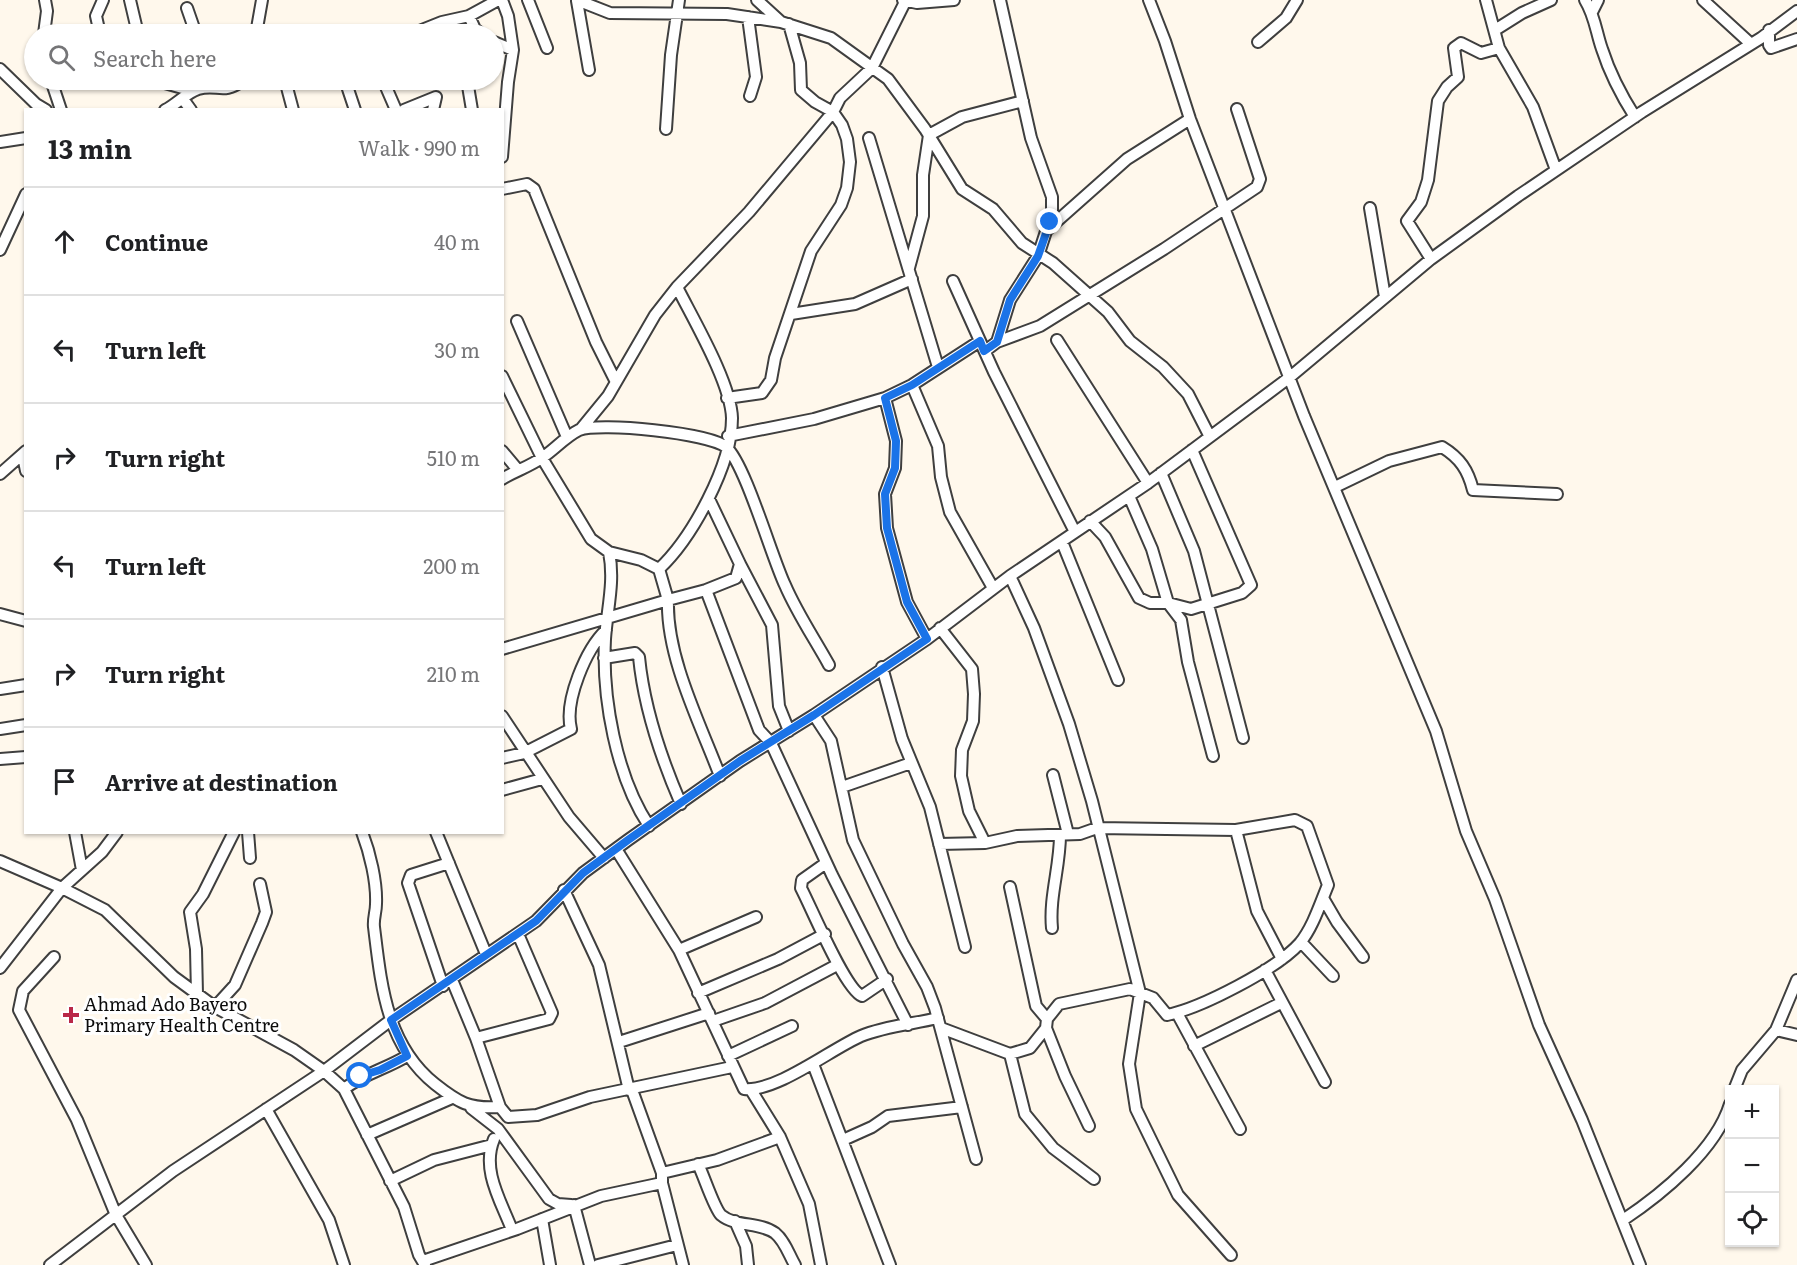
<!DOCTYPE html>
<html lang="en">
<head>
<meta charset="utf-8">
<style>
	:root { --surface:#fff; --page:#f2f2f2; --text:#202124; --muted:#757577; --line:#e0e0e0 }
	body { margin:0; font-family:Literata,serif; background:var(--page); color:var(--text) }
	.controls { position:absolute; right:18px; bottom:18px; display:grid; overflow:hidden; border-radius:0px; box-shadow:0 2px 4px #0004 }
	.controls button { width:54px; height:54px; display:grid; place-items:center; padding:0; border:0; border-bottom:2px solid var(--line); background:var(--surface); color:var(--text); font:30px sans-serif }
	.stop { position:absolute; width:18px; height:18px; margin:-14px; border:4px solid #1a73e8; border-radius:50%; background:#fff }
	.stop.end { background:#1a73e8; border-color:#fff; box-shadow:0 2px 6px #0008 }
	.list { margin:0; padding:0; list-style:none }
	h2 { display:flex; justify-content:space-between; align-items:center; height:78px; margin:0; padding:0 24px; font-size:26px }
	h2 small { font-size:20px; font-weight:400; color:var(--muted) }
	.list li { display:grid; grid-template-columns:39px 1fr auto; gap:18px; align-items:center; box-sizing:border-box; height:108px; padding:0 24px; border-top:2px solid var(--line) }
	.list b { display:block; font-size:22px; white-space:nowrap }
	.list em { font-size:20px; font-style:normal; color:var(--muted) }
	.icon { flex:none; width:33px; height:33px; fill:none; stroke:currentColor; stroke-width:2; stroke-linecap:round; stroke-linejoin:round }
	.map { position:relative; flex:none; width:1797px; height:1265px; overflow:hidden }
	.search { position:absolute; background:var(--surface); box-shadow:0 2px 4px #0004; left:24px; top:24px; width:480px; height:66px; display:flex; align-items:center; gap:15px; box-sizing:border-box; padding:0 21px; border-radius:33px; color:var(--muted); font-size:22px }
	.panel { position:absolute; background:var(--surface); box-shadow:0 2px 4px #0004; left:24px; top:108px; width:480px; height:726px; border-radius:0px }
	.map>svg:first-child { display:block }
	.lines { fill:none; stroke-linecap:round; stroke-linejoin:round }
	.minor-casing { stroke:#3f3f3f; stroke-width:14 }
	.minor { stroke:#fff; stroke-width:10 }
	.route { stroke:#1a73e8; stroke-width:8 }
	.poi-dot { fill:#b92848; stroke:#fff; stroke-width:2 }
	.labels { text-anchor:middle; stroke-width:6; stroke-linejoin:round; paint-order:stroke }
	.poi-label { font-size:18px; fill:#0c0c0c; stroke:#fff; text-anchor:start }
</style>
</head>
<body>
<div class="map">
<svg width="1797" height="1265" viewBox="0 0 1797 1265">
	<rect width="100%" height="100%" fill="#fff8ec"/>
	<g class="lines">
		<g class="minor-casing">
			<path id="minor" d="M 130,0 L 138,34
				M 502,0 L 508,16 L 513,50 L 508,82 L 502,157
				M 528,0 L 547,48
				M 577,0 L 610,13 L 727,14 L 781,22
				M 757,0 L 781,22 L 831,38 L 888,79 L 925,129 L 962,189 L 993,209 L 1022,243 L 1053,263 L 1108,312 L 1130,341 L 1163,367 L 1188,394 L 1209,435
				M 903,0 L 917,3 L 954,0
				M 1149,0 L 1165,41 L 1190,119 L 1304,416 L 1436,731 L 1466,831 L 1495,899 L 1539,1025 L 1582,1120 L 1640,1265
				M 1486,0 L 1499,48 L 1533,107 L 1556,170
				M 1585,0 C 1595,16 1596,32 1602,49 C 1610,74 1621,95 1635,117
				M 1703,0 L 1751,44
				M 577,1 L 589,70
				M 187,8 L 196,34
				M 1592,12 L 1598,0
				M 469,16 L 475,29 L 481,34
				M 748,17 L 756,77 L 750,96
				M 1495,30 L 1522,13 L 1551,0
				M 1769,30 L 1769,45 L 1771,48 L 1797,39
				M 44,34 L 47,11 L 45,0
				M 100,34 L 96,16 L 103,0
				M 256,34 L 262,0
				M 412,34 L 442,22 L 469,16 L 498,0
				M 494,42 L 513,50
				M 1258,42 L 1286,18 L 1297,0
				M 0,69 L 36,104 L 46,110
				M 51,80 L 61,110
				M 154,80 L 193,91
				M 285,80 L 293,110
				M 345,80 L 355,110
				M 383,80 L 396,110
				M 467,80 L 472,110
				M 183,99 L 191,110
				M 165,110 C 177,104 186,93 198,89 C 219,83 221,96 244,80
				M 404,110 L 436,97 L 433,110
				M 666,129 L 671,55 L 679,0
				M 869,138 L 938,367
				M 0,142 L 26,138
				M 502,189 L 527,184 L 534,189 L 596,342 L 616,382
				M 1370,208 L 1385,297
				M 1047,230 L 1127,159 L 1190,119
				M 0,250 L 26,194
				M 1431,259 L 1407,221 L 1421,202 L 1428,180 L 1438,101 L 1447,87 L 1458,77 L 1454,48 L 1461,43 L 1481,53 L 1499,48
				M 909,268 L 923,216 L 923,175 L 929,135 L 962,117 L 1023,101
				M 953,281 L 994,372 L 1075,532
				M 791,314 L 855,304 L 912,279
				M 517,321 L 567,437
				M 1057,340 L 1148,483
				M 997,342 L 1040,326 L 1164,249 L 1257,187 L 1260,179 L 1237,109
				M 985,351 L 997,342 L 1010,300 L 1038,256 L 1052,213 L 1052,197 L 1031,138 L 1000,0
				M 502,376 L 542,458 L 591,539 L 609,552 L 641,560 L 659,569 L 668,600 L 706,590 L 759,730 L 771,743 L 832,875 L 908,1025
				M 912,385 L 938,446 L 941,477 L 950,512 L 993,588
				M 727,398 L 762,393 L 771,380 L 775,358 L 811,251 L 841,205 L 847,188 L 850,162 L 847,139 L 842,125 L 833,112 L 815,102 L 801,90 L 800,63 L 789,24
				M 885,398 L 896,441 L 895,468 L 885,494 L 887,528 L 907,602 L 927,639
				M 581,429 L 608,396 L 655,315 L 677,287 L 749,212 L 833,112 L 840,98 L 872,68 L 906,0
				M 728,436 L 814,419 L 885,398 L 912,385 L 980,341
				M 502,451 L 518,470
				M 23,456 L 26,471
				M 1161,473 L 1194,551 L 1243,738
				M 0,474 L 26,451
				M 502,479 C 515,471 531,466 543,457 C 555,449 565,437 579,430 C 600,422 709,433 726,447 C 745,463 772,558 785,585 C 797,613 814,638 829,665
				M 1335,487 L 1389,461 L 1442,447 C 1460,458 1468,470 1473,490 L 1557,494
				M 1129,496 L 1152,549 L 1168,603 L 1191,609 L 1242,593 L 1251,585 L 1192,450
				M 1090,521 L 1105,537 L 1139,598 L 1150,603 L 1168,603 L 1181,620 L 1188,662 L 1213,756
				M 1062,542 L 1118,680
				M 609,552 C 615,582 607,609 605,639 C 602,698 616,776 649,826
				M 740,564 L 772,625 L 779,706 L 789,731
				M 659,569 C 692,538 732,465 732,418 C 731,383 693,319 677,287
				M 1010,576 L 1034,628 L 1069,724 L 1092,801 L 1140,993 L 1129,1064 L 1136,1109 L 1178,1195 L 1231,1255
				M 706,590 L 736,578 L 740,564 L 709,499
				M 0,614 L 26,621
				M 940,628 L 972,669 L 974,694 L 973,721 L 962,750 L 961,776 L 969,811 L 985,843
				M 502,649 L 668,600 C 666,657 700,723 720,776
				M 604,658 L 635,653 L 639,657 C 644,708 661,758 681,804
				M 882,667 L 902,739 L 930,807 L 965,947
				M 0,689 L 26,685
				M 814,715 L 831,741 L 853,840 L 903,944 L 927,987 L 935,1008 L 976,1159
				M 502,716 L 569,817 L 604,858
				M 0,729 L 26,725
				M 502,758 L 524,753 L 571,729 C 564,701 586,649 606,630
				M 0,759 L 26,757
				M 1053,775 L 1068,834
				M 842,787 L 911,763
				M 502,790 L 542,779
				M 75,832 L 82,870
				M 248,832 L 250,858
				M 362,832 C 370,853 377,882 376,904 C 376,912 373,919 374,927 C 381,984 386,1045 435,1084 C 459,1103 469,1109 500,1107 L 508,1117 L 537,1115 L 590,1097 L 732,1067
				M 436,832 L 486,954
				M 939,844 L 985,843 L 1017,836 L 1080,834 L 1097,828 L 1236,830 L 1257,911 L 1282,959
				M 616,849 L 679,950 L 744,1089 C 777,1092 831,1049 861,1036 C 885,1026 913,1024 938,1018
				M 0,861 L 62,888 L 105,910 L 174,977 L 215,1007 L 294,1050 L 324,1071 L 344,1089 L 404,1207 L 419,1255 L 425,1265
				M 826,863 L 802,880 L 801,888 C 812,909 845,989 862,996 L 887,979
				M 1010,887 L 1036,1006 L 1047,1019
				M 564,890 L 599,965 L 629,1090
				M 1323,898 L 1337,922 L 1363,957
				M 1052,928 C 1049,897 1060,867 1060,835
				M 1301,942 L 1333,976
				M 679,950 L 756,917
				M 54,957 L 23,991 L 19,1010 L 77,1120 L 116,1215 L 146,1265
				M 0,968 L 62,888 L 102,852 L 117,832
				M 1265,970 L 1325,1082
				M 452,980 L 476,1038 L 549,1019 L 552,1013 L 518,934
				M 443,986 L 408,883 L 411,875 L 449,863
				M 698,993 L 778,959 L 825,934
				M 197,994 L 196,949 L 190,912 L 203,894 L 234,832
				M 215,1007 L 235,985 L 262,923 L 266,912 L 260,884
				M 1177,1013 L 1240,1129
				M 713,1021 L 765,1003 L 837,965
				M 941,1028 L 1010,1054 L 1030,1048 L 1046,1028 L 1047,1019 L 1059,1004 L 1130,989 L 1153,998 L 1167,1015 C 1201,1008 1277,969 1300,943 C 1313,927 1320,904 1328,885 L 1307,826 L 1295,820 L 1236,830
				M 1046,1028 L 1065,1076 L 1089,1126
				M 1776,1030 L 1797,1035
				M 476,1038 L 500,1107
				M 619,1042 L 709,1013
				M 1194,1046 L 1281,1003
				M 1010,1054 L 1025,1114 L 1053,1148 L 1094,1179
				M 728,1056 L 792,1026
				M 813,1064 L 890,1265
				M 344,1089 C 363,1074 386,1069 407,1056
				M 1734,1090 L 1742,1070 L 1776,1030 L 1797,980
				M 471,1108 L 498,1129 L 549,1199 L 558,1204 L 571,1205
				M 266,1109 L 329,1220 L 344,1265
				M 367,1135 L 452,1098
				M 780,1137 L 809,1204 L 821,1265
				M 494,1139 C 481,1170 501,1201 512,1230
				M 843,1140 L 872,1127 L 888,1116 L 962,1107
				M 698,1164 C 704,1176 714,1208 721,1215 C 735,1227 760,1222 775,1233 C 785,1241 789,1255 795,1265
				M 662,1173 L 717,1160 L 780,1137 L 751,1090
				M 390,1181 L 434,1160 L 492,1145
				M 662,1183 L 683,1265
				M 574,1205 L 590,1265
				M 542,1219 L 550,1265
				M 1623,1220 C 1662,1194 1716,1150 1730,1104
				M 735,1221 L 746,1246 L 748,1265
				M 423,1261 L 517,1229 L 601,1196 L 662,1183 L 662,1173 L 632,1090
				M 50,1265 L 173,1171 L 324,1071 L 391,1020 L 536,921 L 583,873 L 628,840 L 740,761 L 814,715 L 927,639 L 1010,576 L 1148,483 L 1290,377 L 1431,259 L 1518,196 L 1642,112 L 1761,38 L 1797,11
				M 598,1265 L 677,1245"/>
		</g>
		<use href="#minor" class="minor"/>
	</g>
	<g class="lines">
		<path class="route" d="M 360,1076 L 380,1070 L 407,1056 L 391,1020 L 536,921 L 583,873 L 628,840 L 740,761 L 814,715 L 927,639 L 907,602 L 887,528 L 885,494 L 895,468 L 896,441 L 885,398 L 912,385 L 980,341 L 984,351 L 997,342 L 1010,300 L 1038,256 L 1050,222"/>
	</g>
	<path class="poi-dot" d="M68 1006h6v6h6v6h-6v6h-6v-6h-6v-6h6z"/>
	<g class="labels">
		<g class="poi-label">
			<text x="84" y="1011">Ahmad Ado Bayero<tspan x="84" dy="21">Primary Health Centre</tspan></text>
		</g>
	</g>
</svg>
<div class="controls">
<button>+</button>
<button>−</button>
<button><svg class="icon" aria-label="locate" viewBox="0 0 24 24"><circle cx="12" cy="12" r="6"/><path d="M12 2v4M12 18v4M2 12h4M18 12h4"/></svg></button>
</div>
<div class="stop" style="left:360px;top:1076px"></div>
<div class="stop end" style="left:1050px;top:222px"></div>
<div class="search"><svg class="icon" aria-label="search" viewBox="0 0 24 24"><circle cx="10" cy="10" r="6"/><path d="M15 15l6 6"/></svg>Search here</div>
<section class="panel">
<h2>13 min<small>Walk · 990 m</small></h2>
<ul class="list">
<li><svg class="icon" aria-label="ahead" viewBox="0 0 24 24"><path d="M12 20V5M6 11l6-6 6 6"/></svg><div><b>Continue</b></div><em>40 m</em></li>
<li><svg class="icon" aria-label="left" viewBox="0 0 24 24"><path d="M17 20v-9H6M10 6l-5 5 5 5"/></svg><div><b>Turn left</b></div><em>30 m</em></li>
<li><svg class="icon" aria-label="right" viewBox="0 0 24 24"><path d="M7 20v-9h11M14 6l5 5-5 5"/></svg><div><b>Turn right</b></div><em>510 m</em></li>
<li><svg class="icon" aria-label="left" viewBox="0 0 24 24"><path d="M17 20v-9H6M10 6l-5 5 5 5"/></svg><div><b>Turn left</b></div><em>200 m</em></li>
<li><svg class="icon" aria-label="right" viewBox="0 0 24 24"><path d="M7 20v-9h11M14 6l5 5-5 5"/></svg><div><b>Turn right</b></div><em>210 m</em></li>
<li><svg class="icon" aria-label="arrive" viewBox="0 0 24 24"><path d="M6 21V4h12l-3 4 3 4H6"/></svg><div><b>Arrive at destination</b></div></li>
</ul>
</section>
</div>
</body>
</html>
